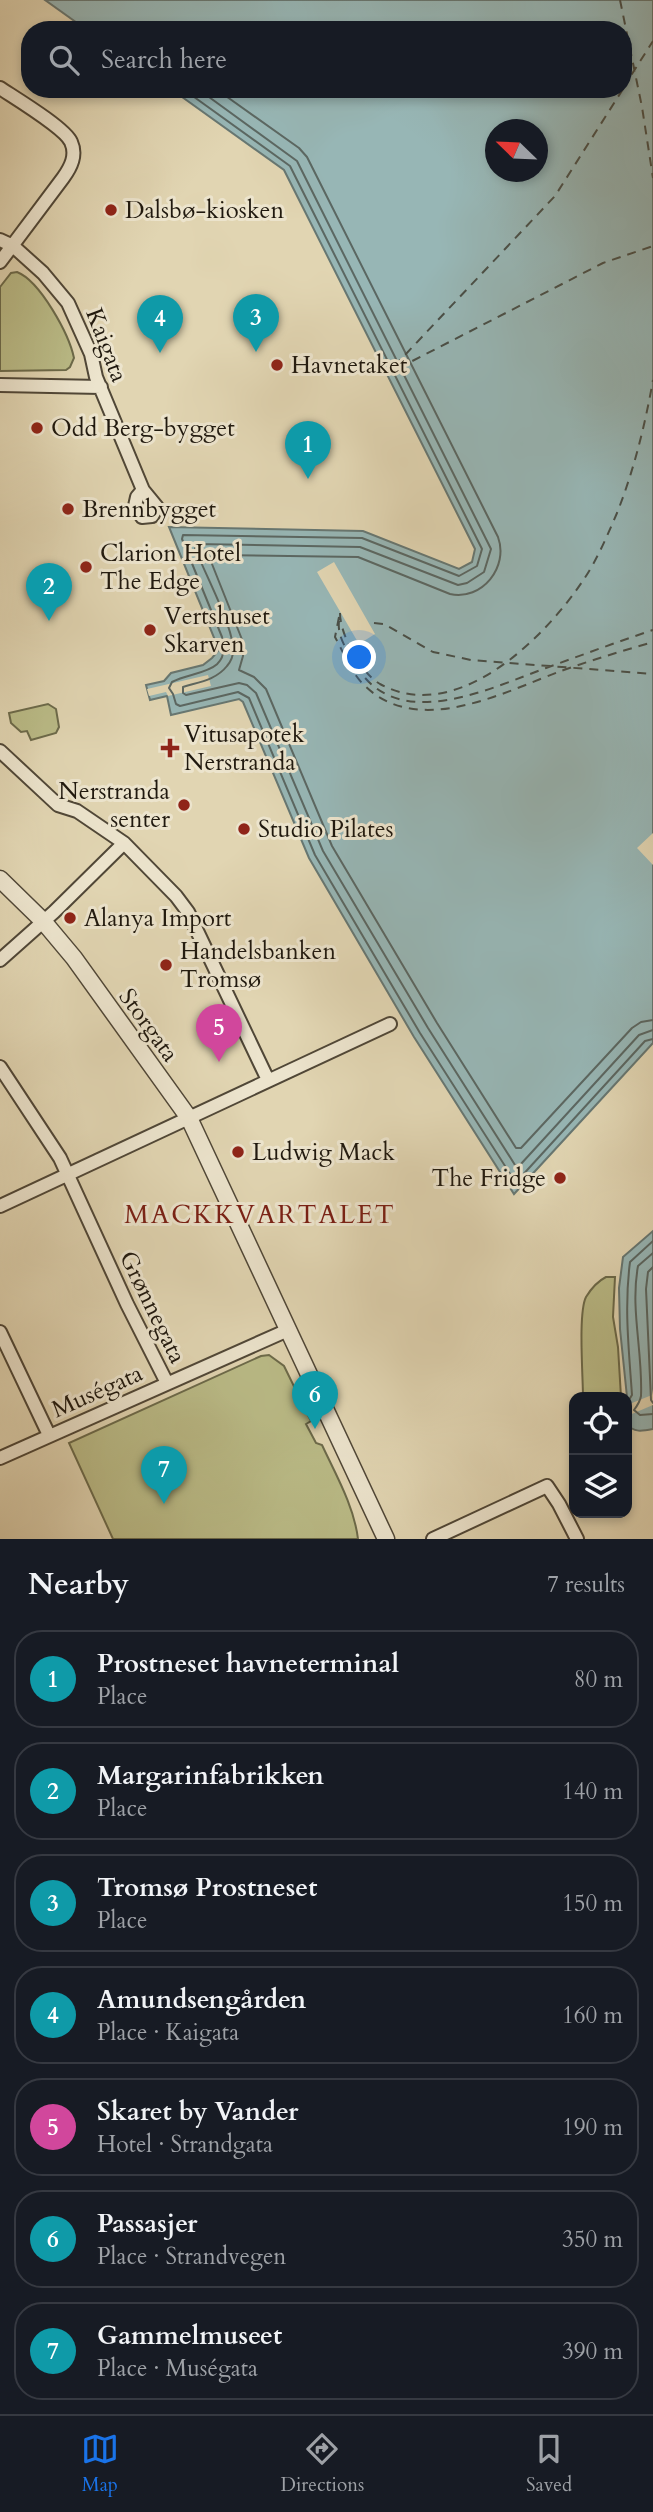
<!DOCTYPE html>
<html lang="en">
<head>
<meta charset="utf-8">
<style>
	:root { --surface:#171b24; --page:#242831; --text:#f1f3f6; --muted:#9ea1a6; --line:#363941; --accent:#1a73e8 }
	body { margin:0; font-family:Cardo,serif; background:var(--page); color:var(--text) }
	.controls { position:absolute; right:21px; bottom:21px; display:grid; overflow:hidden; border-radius:14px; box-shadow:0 4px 10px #0003 }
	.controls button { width:63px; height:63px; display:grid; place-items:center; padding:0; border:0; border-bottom:2px solid var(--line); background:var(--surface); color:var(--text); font:35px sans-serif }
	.compass { position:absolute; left:485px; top:119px; width:63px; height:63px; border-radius:50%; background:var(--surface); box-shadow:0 4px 10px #0003; rotate:293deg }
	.you { position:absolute; left:360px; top:658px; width:24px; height:24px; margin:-18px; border:5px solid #fff; border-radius:50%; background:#1a73e8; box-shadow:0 0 0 10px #1a73e833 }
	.badge { display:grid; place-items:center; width:46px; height:46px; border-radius:50%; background:var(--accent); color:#fff; font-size:23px; font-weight:700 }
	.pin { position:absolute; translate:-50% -58px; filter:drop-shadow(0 2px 4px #0008) }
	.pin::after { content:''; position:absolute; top:37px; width:24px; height:21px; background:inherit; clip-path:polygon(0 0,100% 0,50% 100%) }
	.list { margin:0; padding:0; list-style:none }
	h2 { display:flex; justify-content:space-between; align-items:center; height:91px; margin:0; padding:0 28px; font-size:30px }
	h2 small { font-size:23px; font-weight:400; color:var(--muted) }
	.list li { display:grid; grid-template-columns:46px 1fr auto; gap:21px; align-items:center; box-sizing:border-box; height:98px; margin:0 14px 14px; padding:0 14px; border:2px solid var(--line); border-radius:28px }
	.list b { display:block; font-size:26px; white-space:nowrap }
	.list p { margin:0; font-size:23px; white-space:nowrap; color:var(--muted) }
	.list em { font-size:23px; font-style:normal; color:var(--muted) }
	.icon { flex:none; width:38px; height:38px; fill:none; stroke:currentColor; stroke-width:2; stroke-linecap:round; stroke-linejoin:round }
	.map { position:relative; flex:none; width:653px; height:1539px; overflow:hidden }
	.search { position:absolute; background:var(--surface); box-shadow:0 4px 10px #0003; left:21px; right:21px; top:21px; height:77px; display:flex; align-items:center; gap:18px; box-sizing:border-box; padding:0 24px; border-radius:28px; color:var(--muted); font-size:26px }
	.sheet { height:875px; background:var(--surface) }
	nav { display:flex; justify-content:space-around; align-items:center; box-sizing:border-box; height:98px; border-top:2px solid var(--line); background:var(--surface); font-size:19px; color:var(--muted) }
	nav a { display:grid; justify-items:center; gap:4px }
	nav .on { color:var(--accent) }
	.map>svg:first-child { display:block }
	.green { fill:#babb87; stroke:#6c6a4a; stroke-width:2 }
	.water { fill:#97b6b5; stroke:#677772; stroke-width:2; fill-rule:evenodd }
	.pier { fill:#e1d5b2 }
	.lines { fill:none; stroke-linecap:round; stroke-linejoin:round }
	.shore { stroke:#5b6762; stroke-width:2 }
	.ferry { stroke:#494f48; stroke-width:2; stroke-dasharray:9 7; stroke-linecap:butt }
	.minor-casing { stroke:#504737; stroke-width:16 }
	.tertiary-casing { stroke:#504737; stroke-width:19 }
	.minor { stroke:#ece4cd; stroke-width:12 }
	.tertiary { stroke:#ece4cd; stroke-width:16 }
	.poi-dot { fill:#8f2418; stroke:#ece4cd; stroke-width:2.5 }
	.labels { text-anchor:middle; stroke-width:6; stroke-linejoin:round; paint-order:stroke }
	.poi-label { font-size:24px; fill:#1f180e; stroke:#ece4cd; text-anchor:start }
	.street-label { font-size:24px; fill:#1f180e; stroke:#ece4cd }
	.neighbourhood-label { font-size:26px; letter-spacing:2px; fill:#7a1f14; stroke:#ece4cd }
</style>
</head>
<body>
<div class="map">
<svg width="653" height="1539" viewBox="0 0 653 1539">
	<rect width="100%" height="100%" fill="#e1d5b2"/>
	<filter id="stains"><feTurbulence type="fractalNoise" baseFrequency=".00286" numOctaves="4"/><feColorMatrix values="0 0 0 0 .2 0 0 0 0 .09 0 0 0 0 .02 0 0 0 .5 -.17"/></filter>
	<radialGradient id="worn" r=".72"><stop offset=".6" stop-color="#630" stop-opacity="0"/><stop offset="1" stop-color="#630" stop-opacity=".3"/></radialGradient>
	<path class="green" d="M 17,272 C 40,281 69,334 74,358 L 70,367 L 66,370 L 0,371 L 0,287 L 11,273 Z
		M 48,704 L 56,709 L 59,727 L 56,733 L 31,740 L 27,731 L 21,732 L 11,723 L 9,713 Z
		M 606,1277 L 615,1277 L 613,1317 L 618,1347 L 621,1397 L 583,1397 C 583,1376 578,1313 586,1297 C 591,1289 598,1281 606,1277 Z
		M 269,1355 L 284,1366 L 311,1421 L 306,1424 L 316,1443 L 322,1445 C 336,1475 354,1506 358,1539 L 113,1539 L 69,1443 L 261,1356 Z"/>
	<path class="water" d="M 45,0 L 653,0 L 653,1043 L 514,1194 L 414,1037 L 309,858 L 243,702 L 239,699 L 171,715 L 167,696 L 150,700 L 146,685 L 164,681 L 171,673 L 203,665 L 212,658 L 218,651 L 215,640 L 169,527 L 363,531 L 459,569 L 472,562 L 475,549 L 284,170 L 171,89 L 623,89 L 623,30 L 87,30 ZM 496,130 L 538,130 L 538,172 L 496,172 Z
		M 653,1231 L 653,1429 C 643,1431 633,1433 627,1424 L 627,1397 L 620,1329 L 619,1288 L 623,1257 Z"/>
	<path class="pier" d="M 334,562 L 375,634 L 359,644 L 317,572 Z
		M 208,675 L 211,686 L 168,696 L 166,692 L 149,696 L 147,689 Z
		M 653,833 L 653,865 L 637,848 Z
		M 653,1389 L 653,1405 L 627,1416 L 627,1405 L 652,1395 Z"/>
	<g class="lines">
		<path class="shore" d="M 183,89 L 290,166 L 482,549 L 477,566 L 459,576 L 362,538 L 183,535 L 182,539 L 222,637 C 232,675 194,670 172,682 L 169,688 L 173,694 L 176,704 L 180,706 L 238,692 L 249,698 L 315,855 L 420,1033 L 514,1180 L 519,1179 L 645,1041 L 653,1039
			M 198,89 L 297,161 L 491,549 L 484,572 L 467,583 L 458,585 L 360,547 L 196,544 L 195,548 C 205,574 230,620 233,646 C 234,653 232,660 227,666 C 216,680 199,682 183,687 L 183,693 L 186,695 L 239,683 L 247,685 L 256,693 L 323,851 L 428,1028 L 515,1165 L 520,1165 L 639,1035 L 653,1030
			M 216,89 L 299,148 L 307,157 L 498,537 C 509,567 482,601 450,594 L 358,557 L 212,555 L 210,559 L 243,642 L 243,656 L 239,670 L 254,677 L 266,689 L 332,846 L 437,1023 L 516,1148 L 521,1148 L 632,1028 L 641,1022 L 653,1020
			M 653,1253 L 638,1266 C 630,1309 643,1352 641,1396 C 640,1402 637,1406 634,1410 L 640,1415 L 653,1414
			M 653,1267 L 648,1272 L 646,1289 L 651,1400 L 653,1403
			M 627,1403 L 632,1395 C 629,1351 624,1307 630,1262 L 653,1241"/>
		<path class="ferry" d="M 620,0 L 642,107 L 653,178
			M 623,88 L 653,41
			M 623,89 L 555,196 L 387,374 L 603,263 L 653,246
			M 340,613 C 340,635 361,673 380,684 C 457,726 545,638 584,579 C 597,560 608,534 617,513 C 634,470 645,425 653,380
			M 339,617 L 335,637 C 344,653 351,673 365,686 C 419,738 504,692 561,671 C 592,660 622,651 653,642
			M 339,621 C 337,638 348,651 356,665 C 396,735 491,688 546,668 C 582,655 617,642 653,630
			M 374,623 L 384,624 L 433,652 L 471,660 L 653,674"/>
		<g class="minor-casing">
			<path id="minor" d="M 0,88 C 15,98 65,128 71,142 C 77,155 71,167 63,178 L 0,262
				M 0,240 L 13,246 L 43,273 L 68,303 L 91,354 L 96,377 L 143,490 L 157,507 L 152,516 L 142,517 L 135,506 L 137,497 L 143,490
				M 0,385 L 101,387
				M 0,751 L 58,805 L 77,811 L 124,843 L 176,896 L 188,912 L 268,1080
				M 0,960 L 54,912 L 124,843
				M 0,1067 L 60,1158 L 127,1304 L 167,1383
				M 0,1206 L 390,1024
				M 0,1332 L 49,1435
				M 0,1458 L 288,1330
				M 433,1539 L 547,1486 L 559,1504 L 577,1539"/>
		</g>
		<g class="tertiary-casing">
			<path id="tertiary" d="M 0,879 L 43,921 L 74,958 L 189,1118 L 386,1539"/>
		</g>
		<use href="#minor" class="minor"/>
		<use href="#tertiary" class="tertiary"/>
	</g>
	<g class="poi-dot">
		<circle cx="111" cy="210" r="7"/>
		<circle cx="277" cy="365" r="7"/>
		<circle cx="37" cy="428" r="7"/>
		<circle cx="68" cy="509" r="7"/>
		<circle cx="86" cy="567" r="7"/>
		<circle cx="150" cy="630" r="7"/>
		<path d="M166.5 737.5h7v7h7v7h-7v7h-7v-7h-7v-7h7z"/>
		<circle cx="184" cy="805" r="7"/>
		<circle cx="244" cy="829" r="7"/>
		<circle cx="70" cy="918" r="7"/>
		<circle cx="166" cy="965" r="7"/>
		<circle cx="238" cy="1152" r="7"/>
		<circle cx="560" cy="1178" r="7"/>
	</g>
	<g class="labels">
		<g class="poi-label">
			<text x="125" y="218">Dalsbø-kiosken</text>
			<text x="291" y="373">Havnetaket</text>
			<text x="51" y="436">Odd Berg-bygget</text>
			<text x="82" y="517">Brennbygget</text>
			<text x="100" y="561">Clarion Hotel<tspan x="100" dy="28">The Edge</tspan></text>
			<text x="164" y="624">Vertshuset<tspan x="164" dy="28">Skarven</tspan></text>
			<text x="184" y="742">Vitusapotek<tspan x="184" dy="28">Nerstranda</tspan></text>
			<text x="170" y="799" text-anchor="end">Nerstranda<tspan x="170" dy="28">senter</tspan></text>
			<text x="258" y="837">Studio Pilates</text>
			<text x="84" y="926">Alanya Import</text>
			<text x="180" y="959">Handelsbanken<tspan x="180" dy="28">Tromsø</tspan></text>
			<text x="252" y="1160">Ludwig Mack</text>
			<text x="546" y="1186" text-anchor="end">The Fridge</text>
		</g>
		<g class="street-label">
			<text transform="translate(107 345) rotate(69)" y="8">Kaigata</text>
			<text transform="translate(149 1025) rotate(54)" y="8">Storgata</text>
			<text transform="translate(153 1307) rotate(64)" y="8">Grønnegata</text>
			<text transform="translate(97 1391) rotate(-24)" y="8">Muségata</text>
		</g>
		<g class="neighbourhood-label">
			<text x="260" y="1223">MACKKVARTALET</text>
		</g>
	</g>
	<rect width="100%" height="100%" filter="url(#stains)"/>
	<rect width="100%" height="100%" fill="url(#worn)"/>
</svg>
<div class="controls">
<button><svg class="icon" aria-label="locate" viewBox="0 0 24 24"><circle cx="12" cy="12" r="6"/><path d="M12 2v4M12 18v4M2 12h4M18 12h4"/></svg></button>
<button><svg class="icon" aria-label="layers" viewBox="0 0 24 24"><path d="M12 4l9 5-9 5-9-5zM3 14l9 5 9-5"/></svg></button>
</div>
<svg class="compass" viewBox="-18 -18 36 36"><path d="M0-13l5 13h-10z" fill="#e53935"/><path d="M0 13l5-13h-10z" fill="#9ea1a6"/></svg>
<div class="you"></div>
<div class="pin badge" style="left:308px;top:479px;background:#0f9aa8">1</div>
<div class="pin badge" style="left:49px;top:621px;background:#0f9aa8">2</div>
<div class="pin badge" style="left:256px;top:352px;background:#0f9aa8">3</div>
<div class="pin badge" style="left:160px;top:353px;background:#0f9aa8">4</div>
<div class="pin badge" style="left:219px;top:1062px;background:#d1479c">5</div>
<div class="pin badge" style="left:315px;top:1429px;background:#0f9aa8">6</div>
<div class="pin badge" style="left:164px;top:1504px;background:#0f9aa8">7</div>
<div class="search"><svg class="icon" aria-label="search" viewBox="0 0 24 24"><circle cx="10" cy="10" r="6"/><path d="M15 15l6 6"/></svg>Search here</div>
</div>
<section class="sheet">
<h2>Nearby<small>7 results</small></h2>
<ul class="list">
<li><span class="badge" style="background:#0f9aa8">1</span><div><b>Prostneset havneterminal</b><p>Place</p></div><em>80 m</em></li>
<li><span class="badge" style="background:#0f9aa8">2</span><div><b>Margarinfabrikken</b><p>Place</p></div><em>140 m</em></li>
<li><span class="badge" style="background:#0f9aa8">3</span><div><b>Tromsø Prostneset</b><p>Place</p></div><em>150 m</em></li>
<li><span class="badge" style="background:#0f9aa8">4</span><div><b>Amundsengården</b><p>Place · Kaigata</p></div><em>160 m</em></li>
<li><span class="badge" style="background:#d1479c">5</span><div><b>Skaret by Vander</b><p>Hotel · Strandgata</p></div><em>190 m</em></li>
<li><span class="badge" style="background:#0f9aa8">6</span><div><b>Passasjer</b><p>Place · Strandvegen</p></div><em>350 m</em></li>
<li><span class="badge" style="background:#0f9aa8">7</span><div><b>Gammelmuseet</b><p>Place · Muségata</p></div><em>390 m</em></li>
</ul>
</section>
<nav>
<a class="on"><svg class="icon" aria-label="map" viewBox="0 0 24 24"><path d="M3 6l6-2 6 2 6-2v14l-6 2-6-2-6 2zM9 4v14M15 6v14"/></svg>Map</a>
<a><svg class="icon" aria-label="directions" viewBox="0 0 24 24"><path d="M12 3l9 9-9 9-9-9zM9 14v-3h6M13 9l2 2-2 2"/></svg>Directions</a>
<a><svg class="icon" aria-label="saved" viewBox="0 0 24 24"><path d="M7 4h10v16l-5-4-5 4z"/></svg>Saved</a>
</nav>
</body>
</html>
